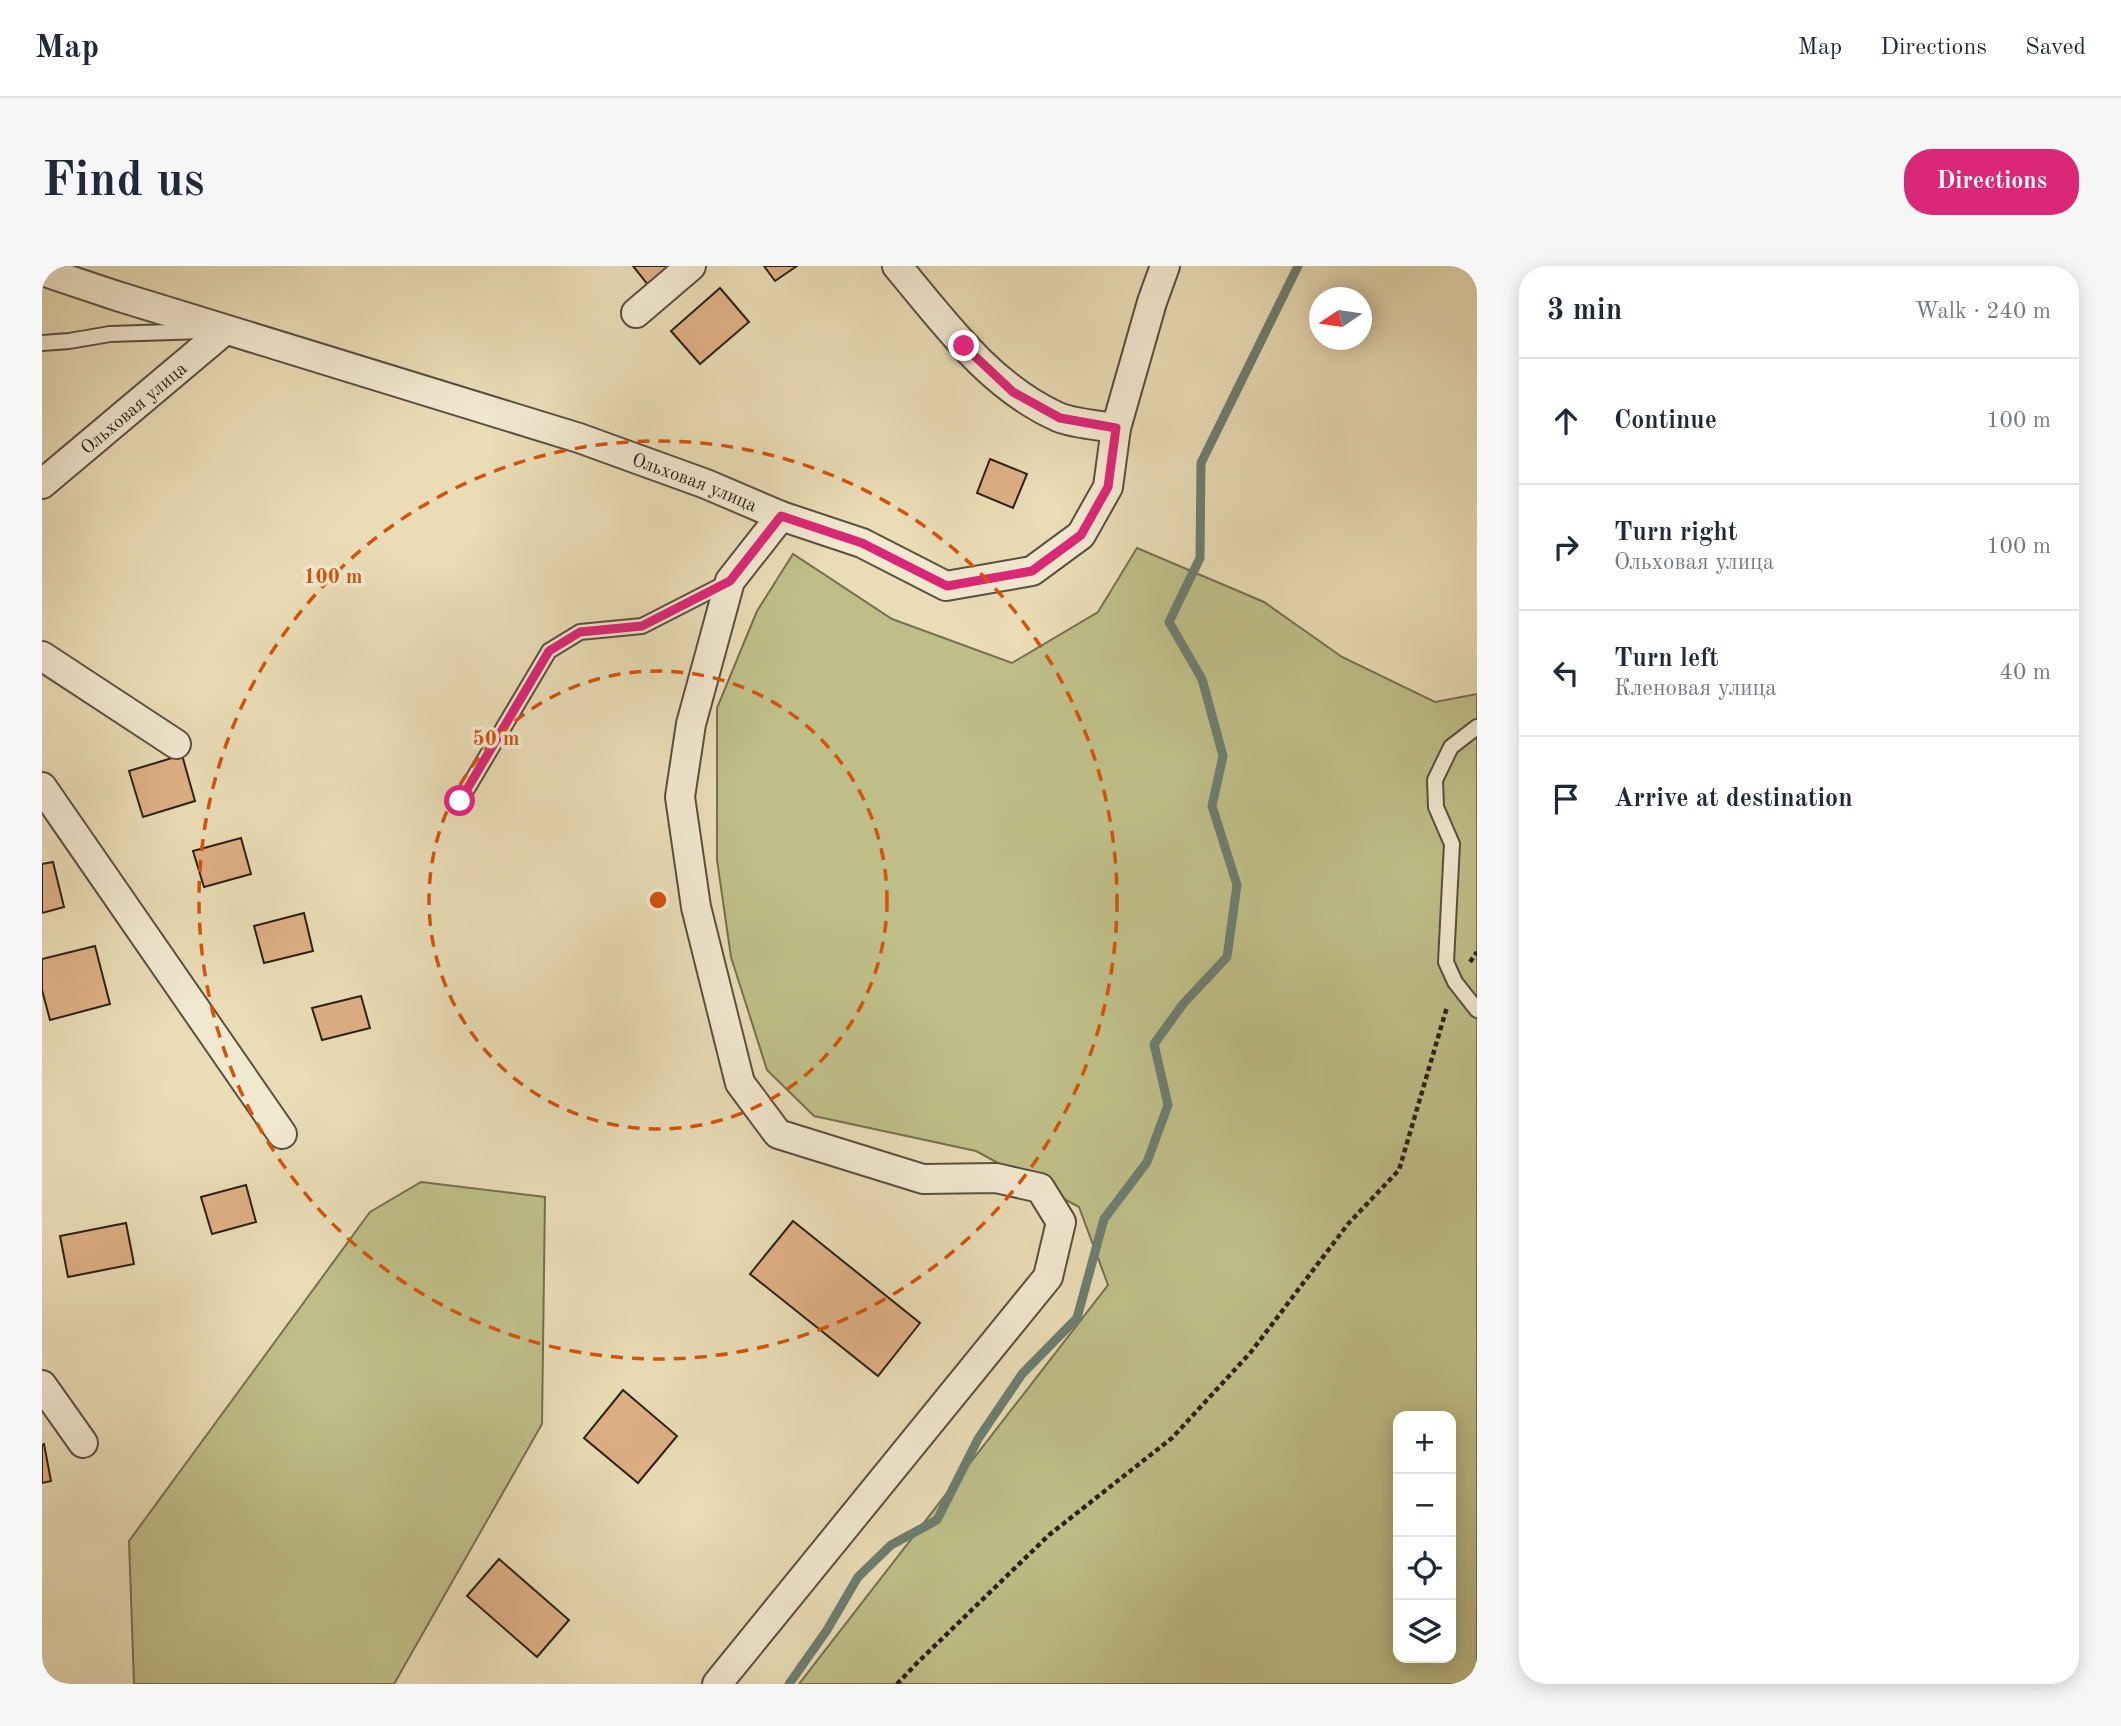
<!DOCTYPE html>
<html lang="en">
<head>
<meta charset="utf-8">
<style>
	:root { --surface:#fff; --page:#f6f6f7; --text:#1f2937; --muted:#747a83; --line:#e0e1e3; --accent:#db2777 }
	body { margin:0; font-family:"Old Standard TT",serif; background:var(--page); color:var(--text) }
	.controls { position:absolute; right:21px; bottom:21px; display:grid; overflow:hidden; border-radius:14px; box-shadow:0 4px 18px #0003 }
	.controls button { width:63px; height:63px; display:grid; place-items:center; padding:0; border:0; border-bottom:2px solid var(--line); background:var(--surface); color:var(--text); font:35px sans-serif }
	.compass { position:absolute; left:1267px; top:21px; width:63px; height:63px; border-radius:50%; background:var(--surface); box-shadow:0 4px 18px #0003; rotate:257deg }
	.stop { position:absolute; width:21px; height:21px; margin:-16px; border:5px solid #db2777; border-radius:50%; background:#fff }
	.stop.end { background:#db2777; border-color:#fff; box-shadow:0 2px 7px #0008 }
	.list { margin:0; padding:0; list-style:none }
	h2 { display:flex; justify-content:space-between; align-items:center; height:91px; margin:0; padding:0 28px; font-size:30px }
	h2 small { font-size:23px; font-weight:400; color:var(--muted) }
	.list li { display:grid; grid-template-columns:46px 1fr auto; gap:21px; align-items:center; box-sizing:border-box; height:126px; padding:0 28px; border-top:2px solid var(--line) }
	.list b { display:block; font-size:26px; white-space:nowrap }
	.list p { margin:0; font-size:23px; white-space:nowrap; color:var(--muted) }
	.list em { font-size:23px; font-style:normal; color:var(--muted) }
	.icon { flex:none; width:38px; height:38px; fill:none; stroke:currentColor; stroke-width:2; stroke-linecap:round; stroke-linejoin:round }
	.map { position:relative; flex:none; width:1435px; height:1418px; overflow:hidden; border-radius:28px }
	header { display:flex; align-items:center; gap:42px; box-sizing:border-box; height:98px; padding:0 35px; background:var(--surface); border-bottom:2px solid var(--line) }
	header strong { font-size:33px }
	nav { display:flex; gap:38px; margin-inline-start:auto; font-size:24px }
	.intro { display:flex; align-items:center; justify-content:space-between; box-sizing:border-box; height:168px; padding:0 42px }
	h1 { margin:0; font-size:49px }
	.button { padding:18px 32px; border-radius:28px; background:var(--accent); color:#fff; font-size:24px; font-weight:700 }
	main { display:flex; gap:42px; padding:0 42px }
	aside { flex:1; background:var(--surface); border-radius:28px; box-shadow:0 4px 18px #0003 }
	.map>svg:first-child { display:block }
	.green { fill:#bfbe88; stroke:#766f51; stroke-width:2; fill-rule:evenodd }
	.lines { fill:none; stroke-linecap:round; stroke-linejoin:round }
	.stream { stroke:#6d7e70; stroke-width:9 }
	.building { fill:#dfaf85; stroke:#2c201a; stroke-width:2 }
	.lane-casing { stroke:#5b4f41; stroke-width:18 }
	.street-casing { stroke:#5b4f41; stroke-width:32 }
	.path { stroke:#2c201a; stroke-width:4.5; stroke-dasharray:5 3.5; stroke-linecap:butt }
	.lane { stroke:#f1e8d0; stroke-width:14 }
	.street { stroke:#f1e8d0; stroke-width:28 }
	.route { stroke:#db2777; stroke-width:9 }
	.ring { fill:none; stroke:#d5530d; stroke-width:3.5; stroke-dasharray:12 9 }
	.labels { text-anchor:middle; stroke-width:7; stroke-linejoin:round; paint-order:stroke }
	.street-label { font-size:19px; fill:#2c201a; stroke:#f1e8d0 }
	.centre { fill:#d5530d; stroke:#f1e8d0; stroke-width:3.5 }
	.ring-label { font-size:21px; text-anchor:middle; font-weight:bold; fill:#d5530d; stroke:#f1e8d0; stroke-width:7; stroke-linejoin:round; paint-order:stroke }
</style>
</head>
<body>
<header>
<strong>Map</strong>
<nav><a>Map</a><a>Directions</a><a>Saved</a></nav>
</header>
<div class="intro"><h1>Find us</h1><a class="button">Directions</a></div>
<main>
<div class="map">
<svg width="1435" height="1418" viewBox="0 0 1435 1418">
	<rect width="100%" height="100%" fill="#e9dcb6"/>
	<filter id="stains"><feTurbulence type="fractalNoise" baseFrequency=".00286" numOctaves="4"/><feColorMatrix values="0 0 0 0 .2 0 0 0 0 .09 0 0 0 0 .02 0 0 0 .5 -.17"/></filter>
	<radialGradient id="worn" r=".72"><stop offset=".6" stop-color="#630" stop-opacity="0"/><stop offset="1" stop-color="#630" stop-opacity=".3"/></radialGradient>
	<path class="green" d="M 1095,282 L 1222,336 L 1300,391 L 1393,436 L 1435,428 L 1435,1418 L 757,1418 L 1066,1019 L 1037,941 L 934,885 L 772,850 L 725,804 L 689,691 L 675,594 L 675,442 L 715,345 L 751,288 L 850,353 L 970,397 L 1056,346 ZM 1356,1150 L 1409,1150 L 1409,1392 L 1356,1392 Z
		M 379,916 L 503,931 L 500,1158 L 352,1418 L 92,1418 L 87,1275 L 328,946 Z"/>
	<g class="lines">
		<path class="stream" d="M 747,1418 L 785,1364 L 816,1311 L 849,1279 L 895,1254 L 936,1173 L 980,1108 L 1035,1052 L 1062,953 L 1105,896 L 1126,839 L 1112,778 L 1141,738 L 1185,691 L 1195,619 L 1170,540 L 1181,490 L 1160,413 L 1127,356 L 1158,292 L 1159,197 L 1256,0"/>
	</g>
	<path class="building" d="M 591,0 L 632,0 L 607,20 Z
		M 722,0 L 755,0 L 733,15 Z
		M 678,22 L 707,56 L 658,98 L 629,65 Z
		M 948,193 L 985,208 L 971,242 L 935,227 Z
		M 140,489 L 153,535 L 101,551 L 87,505 Z
		M 199,572 L 209,608 L 162,621 L 151,585 Z
		M 11,596 L 22,641 L 0,647 L 0,598 Z
		M 262,647 L 271,685 L 222,697 L 212,660 Z
		M 53,680 L 68,738 L 8,754 L 0,724 L 0,693 Z
		M 319,730 L 328,762 L 280,774 L 270,742 Z
		M 204,919 L 214,956 L 170,968 L 159,931 Z
		M 751,955 L 878,1057 L 836,1110 L 708,1008 Z
		M 84,957 L 92,998 L 26,1011 L 18,970 Z
		M 581,1124 L 635,1170 L 596,1217 L 542,1172 Z
		M 2,1178 L 9,1215 L 0,1217 L 0,1179 Z
		M 457,1293 L 527,1354 L 495,1391 L 425,1330 Z"/>
	<g class="lines">
		<g class="lane-casing">
			<path id="lane" d="M 0,77 L 27,75 L 68,68 L 162,65
				M 1435,461 L 1409,481 L 1393,514 L 1394,541 L 1410,578 L 1404,696 L 1413,716 L 1435,744
				M 418,535 L 507,385 L 538,366 L 600,360 L 686,316"/>
		</g>
		<g class="street-casing">
			<g id="street">
				<path d="M 855,0 C 902,56 947,120 1016,151 C 1033,158 1056,159 1074,162"/>
				<path id="s1" d="M 0,5 L 75,30 L 537,172 L 664,218 L 739,250 L 820,277 L 904,320 L 990,305 L 1039,269 L 1066,221 L 1074,162 L 1110,36 L 1123,0"/>
				<path d="M 594,47 L 649,0"/>
				<path id="s2" d="M 0,218 L 183,64"/>
				<path d="M 0,390 L 134,478"/>
				<path d="M 0,521 L 240,868"/>
				<path d="M 0,1119 L 41,1177"/>
				<path d="M 675,1418 L 1006,1011 L 1019,956 L 998,922 L 954,912 L 881,913 L 736,868 L 698,817 L 654,641 L 638,531 L 649,458 L 688,315 L 739,250"/>
			</g>
		</g>
		<path class="path" d="M 1428,696 L 1435,686
			M 855,1418 L 876,1396 L 1007,1269 L 1130,1172 L 1209,1086 L 1306,958 L 1357,904 L 1405,741"/>
		<use href="#lane" class="lane"/>
		<use href="#street" class="street"/>
	</g>
	<g class="lines">
		<path class="route" d="M 418,535 L 507,385 L 538,366 L 600,360 L 688,315 L 739,250 L 820,277 L 905,320 L 990,305 L 1039,269 L 1066,221 L 1074,162 L 1018,152 L 971,126 L 922,80"/>
	</g>
	<g class="ring">
		<circle cx="616" cy="634" r="229"/>
		<circle cx="616" cy="634" r="459"/>
	</g>
	<g class="labels">
		<g class="street-label">
			<text dy="7" stroke="none"><textPath href="#s2" startOffset="119">Ольховая улица</textPath></text>
			<text dy="7" stroke="none"><textPath href="#s1" startOffset="686">Ольховая улица</textPath></text>
		</g>
	</g>
	<circle cx="616" cy="634" r="10" class="centre"/>
	<g class="ring-label">
		<text x="291" y="317">100 m</text>
		<text x="454" y="479">50 m</text>
	</g>
	<rect width="100%" height="100%" filter="url(#stains)"/>
	<rect width="100%" height="100%" fill="url(#worn)"/>
</svg>
<div class="controls">
<button>+</button>
<button>−</button>
<button><svg class="icon" aria-label="locate" viewBox="0 0 24 24"><circle cx="12" cy="12" r="6"/><path d="M12 2v4M12 18v4M2 12h4M18 12h4"/></svg></button>
<button><svg class="icon" aria-label="layers" viewBox="0 0 24 24"><path d="M12 4l9 5-9 5-9-5zM3 14l9 5 9-5"/></svg></button>
</div>
<svg class="compass" viewBox="-18 -18 36 36"><path d="M0-13l5 13h-10z" fill="#e53935"/><path d="M0 13l5-13h-10z" fill="#747a83"/></svg>
<div class="stop" style="left:418px;top:535px"></div>
<div class="stop end" style="left:922px;top:80px"></div>
</div>
<aside>
<h2>3 min<small>Walk · 240 m</small></h2>
<ul class="list">
<li><svg class="icon" aria-label="ahead" viewBox="0 0 24 24"><path d="M12 20V5M6 11l6-6 6 6"/></svg><div><b>Continue</b></div><em>100 m</em></li>
<li><svg class="icon" aria-label="right" viewBox="0 0 24 24"><path d="M7 20v-9h11M14 6l5 5-5 5"/></svg><div><b>Turn right</b><p>Ольховая улица</p></div><em>100 m</em></li>
<li><svg class="icon" aria-label="left" viewBox="0 0 24 24"><path d="M17 20v-9H6M10 6l-5 5 5 5"/></svg><div><b>Turn left</b><p>Кленовая улица</p></div><em>40 m</em></li>
<li><svg class="icon" aria-label="arrive" viewBox="0 0 24 24"><path d="M6 21V4h12l-3 4 3 4H6"/></svg><div><b>Arrive at destination</b></div></li>
</ul>
</aside>
</main>
</body>
</html>
